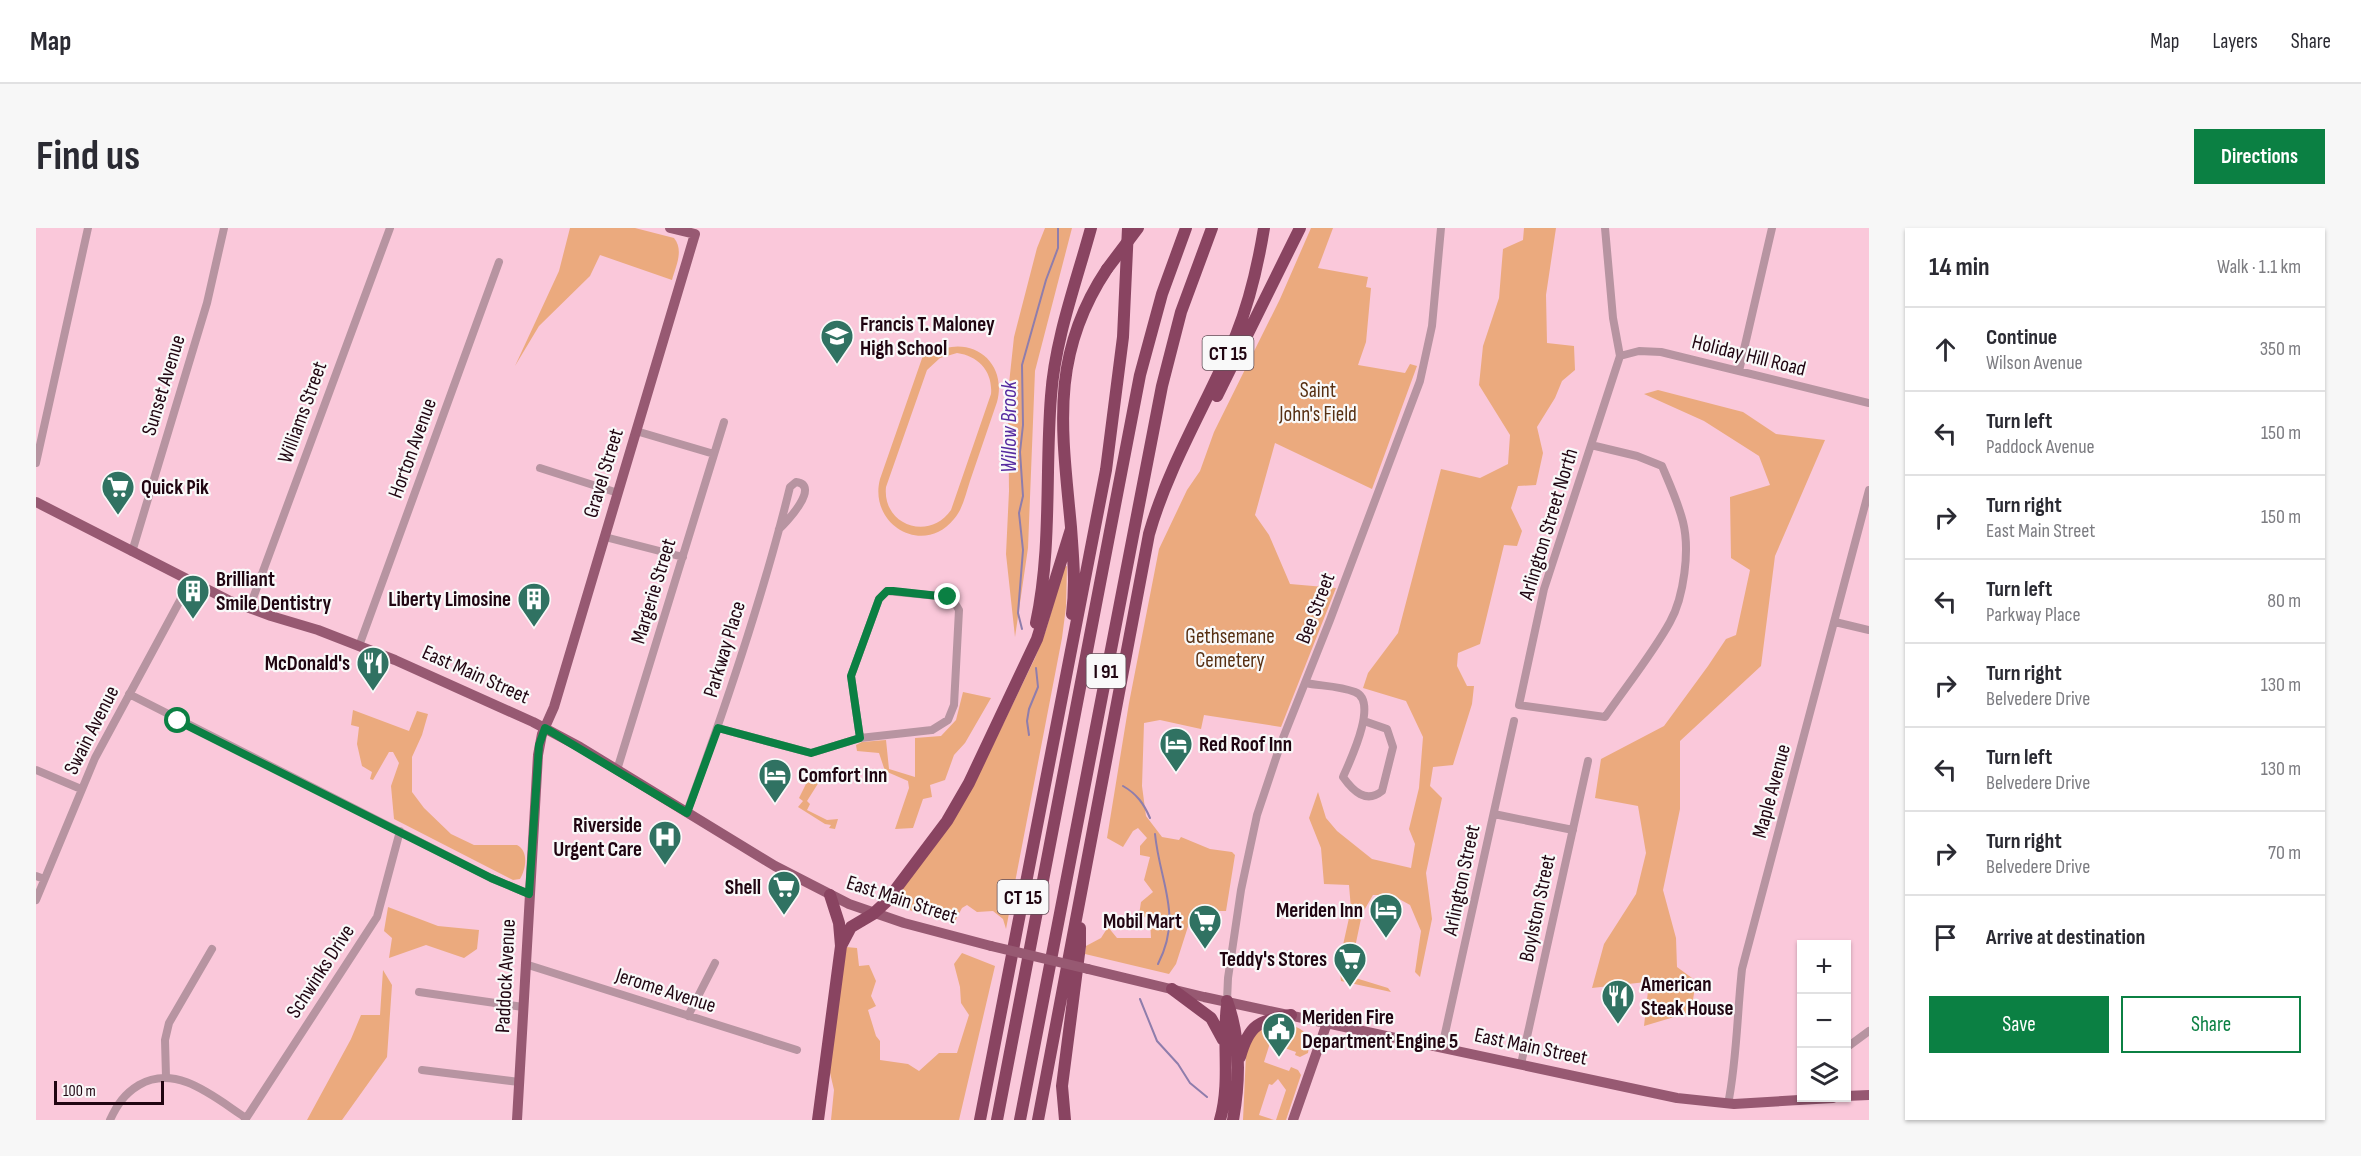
<!DOCTYPE html>
<html lang="en">
<head>
<meta charset="utf-8">
<style>
	:root { --surface:#fff; --page:#f7f7f7; --text:#2b2b33; --muted:#7c7c81; --line:#e1e1e2; --accent:#0b8043 }
	body { margin:0; font-family:"Sofia Sans Condensed",sans-serif; background:var(--page); color:var(--text) }
	.controls { position:absolute; right:18px; bottom:18px; display:grid; overflow:hidden; border-radius:0px; box-shadow:0 2px 4px #0004 }
	.controls button { width:54px; height:54px; display:grid; place-items:center; padding:0; border:0; border-bottom:2px solid var(--line); background:var(--surface); color:var(--text); font:30px sans-serif }
	.scale { position:absolute; left:18px; bottom:15px; width:110px; box-sizing:border-box; padding-left:6px; border:3px solid #200511; border-top:0; font-size:16px; line-height:21px; white-space:nowrap; color:#200511; -webkit-text-stroke:4px #f9f9f9; paint-order:stroke }
	.stop { position:absolute; width:18px; height:18px; margin:-14px; border:4px solid #0b8043; border-radius:50%; background:#fff }
	.stop.end { background:#0b8043; border-color:#fff; box-shadow:0 2px 6px #0008 }
	.list { margin:0; padding:0; list-style:none }
	h2 { display:flex; justify-content:space-between; align-items:center; height:78px; margin:0; padding:0 24px; font-size:26px }
	h2 small { font-size:20px; font-weight:400; color:var(--muted) }
	.list li { display:grid; grid-template-columns:39px 1fr auto; gap:18px; align-items:center; box-sizing:border-box; height:84px; padding:0 24px; border-top:2px solid var(--line) }
	.list b { display:block; font-size:22px; white-space:nowrap }
	.list p { margin:0; font-size:20px; white-space:nowrap; color:var(--muted) }
	.list em { font-size:20px; font-style:normal; color:var(--muted) }
	.actions { display:flex; gap:12px; padding:18px 24px }
	.actions a { flex:1; padding:14px 0; border:2px solid var(--accent); border-radius:0px; text-align:center; font-size:21px; color:var(--accent) }
	.actions .main { background:var(--accent); color:#fff }
	.icon { flex:none; width:33px; height:33px; fill:none; stroke:currentColor; stroke-width:2; stroke-linecap:round; stroke-linejoin:round }
	.map { position:relative; flex:none; width:1833px; height:892px; overflow:hidden; border-radius:0px }
	header { display:flex; align-items:center; gap:36px; box-sizing:border-box; height:84px; padding:0 30px; background:var(--surface); border-bottom:2px solid var(--line) }
	header strong { font-size:28px }
	nav { display:flex; gap:33px; margin-inline-start:auto; font-size:21px }
	.intro { display:flex; align-items:center; justify-content:space-between; box-sizing:border-box; height:144px; padding:0 36px }
	h1 { margin:0; font-size:42px }
	.button { padding:15px 27px; border-radius:0px; background:var(--accent); color:#fff; font-size:21px; font-weight:700 }
	main { display:flex; gap:36px; padding:0 36px }
	aside { flex:1; background:var(--surface); border-radius:0px; box-shadow:0 2px 4px #0004 }
	.map>svg:first-child { display:block }
	.green { fill:#ebaa7e; fill-rule:evenodd }
	.lines { fill:none; stroke-linecap:round; stroke-linejoin:round }
	.stream { stroke:#8f7dac; stroke-width:2 }
	.minor { stroke:#b794a1; stroke-width:8 }
	.major { stroke:#975972; stroke-width:10 }
	.highway { stroke:#894461; stroke-width:12 }
	.major-bridge { stroke:#975972; stroke-width:10 }
	.highway-bridge { stroke:#894461; stroke-width:12 }
	.route { stroke:#0b8043; stroke-width:8 }
	.labels { text-anchor:middle; stroke-width:4.5; stroke-linejoin:round; paint-order:stroke }
	.shield { fill:#f9f9f9; stroke:#614e57; stroke-width:1.5 }
	.shield-label { font-size:20px; font-weight:bold; fill:#200511 }
	.poi-label { font-size:21px; font-weight:bold; fill:#200511; stroke:#f9f9f9; text-anchor:start }
	.street-label { font-size:21px; fill:#200511; stroke:#f9f9f9 }
	.park-label { font-size:21px; fill:#573013; stroke:#f9f9f9 }
	.water-label { font-size:22px; font-style:italic; fill:#572ba0; stroke:#f9f9f9 }
</style>
</head>
<body>
<header>
<strong>Map</strong>
<nav><a>Map</a><a>Layers</a><a>Share</a></nav>
</header>
<div class="intro"><h1>Find us</h1><a class="button">Directions</a></div>
<main>
<div class="map">
<svg width="1833" height="892" viewBox="0 0 1833 892">
	<rect width="100%" height="100%" fill="#fac8da"/>
	<path class="green" d="M 534,0 L 599,0 L 638,10 C 648,22 640,38 636,52 L 564,27 L 554,48 L 503,98 L 479,138 L 523,43 Z
		M 1009,0 L 1036,0 L 999,143 L 992,320 L 979,409 L 970,326 L 973,263 L 972,165 L 978,109 L 1001,20 Z
		M 1275,0 L 1297,0 L 1282,40 L 1332,49 L 1330,59 L 1335,60 L 1330,114 L 1322,137 L 1369,145 L 1374,136 L 1381,138 L 1336,261 L 1239,215 L 1219,287 L 1233,307 L 1254,356 L 1300,360 L 1245,499 L 1168,487 L 1165,501 L 1124,492 L 1108,495 L 1106,558 L 1110,588 L 1126,609 L 1143,612 L 1145,609 L 1174,621 L 1196,624 L 1199,627 L 1190,683 L 1157,683 L 1140,736 L 1133,746 L 1049,726 L 1050,718 L 1065,710 L 1072,699 L 1081,710 L 1115,710 L 1114,691 L 1103,687 L 1105,674 L 1117,664 L 1108,652 L 1114,629 L 1104,627 L 1104,618 L 1111,610 L 1102,600 L 1097,603 L 1087,619 L 1071,610 L 1093,475 L 1123,321 L 1151,262 L 1164,243 L 1178,204 L 1244,71 Z
		M 1488,0 L 1520,0 L 1510,67 L 1511,115 L 1538,118 L 1539,142 L 1526,153 L 1519,170 L 1501,199 L 1507,225 L 1500,257 L 1482,258 L 1475,280 L 1486,303 L 1481,318 L 1468,317 L 1444,416 L 1422,425 L 1421,438 L 1431,458 L 1438,458 L 1436,476 L 1417,537 L 1397,539 L 1394,558 L 1406,570 L 1390,645 L 1396,691 L 1384,749 L 1379,744 L 1385,703 L 1374,677 L 1356,667 L 1337,667 L 1326,686 L 1313,748 L 1352,760 L 1355,764 L 1305,753 L 1303,735 L 1315,681 L 1313,657 L 1288,656 L 1285,620 L 1273,590 L 1282,564 L 1290,590 L 1301,603 L 1336,631 L 1375,640 L 1379,616 L 1373,601 L 1383,560 L 1387,509 L 1370,473 L 1327,460 L 1332,445 L 1362,405 L 1405,241 L 1444,250 L 1472,236 L 1474,207 L 1443,157 L 1447,118 L 1463,70 L 1467,21 L 1487,12 Z
		M 891,116 L 898,118 L 897,125 C 934,105 972,133 961,174 C 952,200 943,227 934,253 C 930,265 927,281 918,291 C 888,329 832,297 844,251 ZM 921,125 C 943,128 957,144 955,166 L 915,282 C 893,314 846,297 850,259 L 891,142 L 904,130 Z
		M 1622,162 L 1707,184 L 1740,206 L 1789,212 L 1739,328 L 1725,438 L 1644,513 L 1644,581 L 1627,662 L 1640,710 L 1641,739 L 1660,753 L 1655,784 L 1608,798 L 1612,763 L 1610,754 L 1556,760 L 1568,716 L 1600,666 L 1610,625 L 1602,578 L 1559,570 L 1565,531 L 1628,498 L 1672,438 L 1690,411 L 1700,407 L 1714,342 L 1695,330 L 1694,269 L 1734,257 L 1723,228 L 1668,193 L 1608,166 Z
		M 1031,338 L 1030,379 L 1026,410 L 970,701 L 967,691 L 957,683 L 941,684 L 931,677 L 926,680 L 918,695 L 856,677 L 856,674 L 940,552 L 999,430 L 1010,402 L 1028,339 Z
		M 927,464 L 955,470 L 929,515 L 918,527 L 909,552 L 894,557 L 896,569 L 887,571 L 877,600 L 859,601 L 873,560 L 872,553 L 849,543 L 843,525 L 821,523 L 820,517 L 826,514 L 850,512 L 853,541 L 879,549 L 879,510 L 905,508 L 920,492 Z
		M 317,482 L 373,503 L 381,483 L 392,486 L 386,507 L 376,529 L 376,564 L 388,580 L 415,606 L 438,617 L 481,617 C 493,623 490,641 484,651 L 477,652 L 358,591 L 355,558 L 363,535 L 357,524 L 353,524 L 337,552 L 334,551 L 336,544 L 326,538 L 321,516 L 323,499 L 315,497 Z
		M 774,548 L 783,554 L 771,573 L 774,576 L 771,582 L 791,592 L 802,591 L 799,601 L 793,600 L 795,597 L 789,596 L 762,579 L 767,573 L 763,570 Z
		M 352,679 L 402,698 L 443,702 L 441,721 L 428,730 L 390,717 L 353,730 L 356,710 L 348,703 Z
		M 810,719 L 821,720 L 823,738 L 833,737 L 840,753 L 835,768 L 840,778 L 832,782 L 840,808 L 844,813 L 844,832 L 872,836 L 883,843 L 903,825 L 921,825 L 933,787 L 925,775 L 924,759 L 918,736 L 926,725 L 959,738 L 923,892 L 795,892 L 798,862 L 792,836 Z
		M 347,742 L 356,757 L 351,829 L 306,892 L 271,892 L 315,811 L 325,787 L 344,787 Z
		M 1234,796 C 1256,797 1277,797 1272,825 L 1264,829 L 1259,827 L 1260,824 L 1234,815 L 1228,834 L 1253,843 L 1255,839 L 1262,842 L 1265,847 L 1250,892 L 1240,892 L 1250,862 L 1242,851 L 1236,857 L 1233,856 L 1223,887 L 1238,892 L 1207,892 L 1210,826 L 1217,804 Z"/>
	<g class="lines">
		<path class="stream" d="M 986,401 L 982,385 L 987,322 L 983,285 L 987,268 L 984,224 L 987,197 L 986,137 L 1010,52 L 1022,20 L 1022,0
			M 993,507 L 991,493 L 993,481 L 1002,459 L 1000,440
			M 1087,558 C 1101,566 1108,576 1114,590
			M 1119,606 C 1124,656 1147,687 1122,736
			M 1104,771 L 1121,813 L 1142,836 L 1154,855 L 1171,869"/>
		<path class="minor" d="M 1584,128 L 1603,123 L 1625,124 L 1833,175
			M 1703,143 L 1736,0
			M 600,203 L 678,226
			M 1555,217 L 1601,228 L 1626,238 C 1634,257 1642,274 1647,294 C 1654,322 1648,369 1634,394 C 1617,425 1589,460 1569,489 L 1483,477 L 1508,361 L 1584,128 L 1577,90 L 1569,0
			M 0,235 L 52,0
			M 504,240 L 582,265
			M 569,309 L 647,329
			M 96,324 L 171,75 L 188,0
			M 851,363 L 912,369 L 917,372 L 923,382 L 918,477 L 912,492 L 896,502 L 824,510 L 815,448 L 843,371 Z
			M 213,381 L 354,0
			M 1799,394 L 1833,402
			M 323,418 L 463,34
			M 1269,455 C 1285,458 1304,458 1319,464 C 1343,473 1314,533 1307,549 C 1317,563 1330,576 1346,563 L 1357,519 L 1351,501 L 1328,493
			M 93,466 L 455,650 L 493,666
			M 682,500 L 775,525 L 824,510
			M 0,542 L 45,561
			M 581,542 L 688,194
			M 651,584 C 690,478 727,369 754,259 L 760,254 C 785,257 751,294 743,301
			M 1458,586 L 1537,602
			M 0,648 L 8,651
			M 0,672 L 59,530 L 154,354
			M 489,736 L 761,822
			M 383,764 L 487,779
			M 1191,773 L 1192,750 L 1205,662 L 1221,587 L 1245,515 L 1294,392 L 1384,153 L 1396,98 L 1405,0
			M 652,788 L 679,735
			M 1406,819 L 1478,493
			M 1810,820 L 1833,803
			M 1485,836 L 1552,533
			M 386,842 L 483,854
			M 130,849 L 129,812 L 133,795 L 176,721
			M 1692,876 C 1701,832 1701,786 1706,741 L 1833,262
			M 74,892 C 81,877 88,866 103,857 C 141,835 179,870 210,890
			M 209,892 L 341,689 L 364,603"/>
		<path class="major" d="M 0,274 L 194,373 L 235,388 L 282,402 L 359,432 L 497,494 L 544,519 L 739,638 L 813,676 L 868,695 L 955,718
			M 1052,741 L 1168,769 L 1641,870 L 1698,876 L 1797,870
			M 1810,868 L 1833,867
			M 481,892 L 502,527 L 506,506 L 518,479 L 659,6 L 634,0
			M 1257,892 L 1291,795"/>
		<path class="highway" d="M 1181,168 L 1264,0
			M 1036,386 C 1040,355 1037,329 1035,299 C 1026,202 1013,128 1071,41
			M 1000,395 C 1016,321 1009,243 1015,168 C 1019,111 1040,55 1055,0
			M 805,718 L 815,699 L 837,686 L 850,674 L 911,593 L 933,555 L 1001,411 L 1035,301
			M 1136,761 L 1175,790 L 1187,812
			M 1191,773 C 1205,811 1204,853 1197,892
			M 1204,829 C 1213,796 1223,793 1255,787
			M 782,892 L 805,718 L 803,695 L 794,667
			M 944,892 L 1070,242 L 1087,109 L 1092,0
			M 961,892 L 1104,147 L 1126,66 L 1150,0
			M 984,892 L 1126,158 L 1145,84 L 1176,0
			M 1002,892 L 1113,306 C 1133,236 1172,174 1200,107 C 1214,72 1222,37 1228,0
			M 1029,892 L 1026,858 L 1044,718 L 1044,700
			M 1184,892 C 1195,854 1186,815 1191,777"/>
		<path class="major-bridge" d="M 955,718 L 1052,741"/>
		<path class="highway-bridge" d="M 1071,41 L 1102,0"/>
	</g>
	<g class="lines">
		<path class="route" d="M 142,493 L 455,650 L 493,666 L 503,517 L 509,500 L 651,585 L 682,500 L 775,525 L 824,510 L 815,448 L 843,371 L 851,363 L 857,363 L 912,369"/>
	</g>
	<defs>
		<g id="school-pin" transform="scale(1.725)"><path d="M0 17L-7.5 6A9.5 9.5 0 1 1 7.5 6Z" fill="#307262" stroke="#f9f9f9"/><path d="M0-5L7-2L0 1L-7-2ZM-4 1L0 2.5L4 1V4Q0 6-4 4Z" fill="#fff"/></g>
		<g id="supermarket-pin" transform="scale(1.725)"><path d="M0 17L-7.5 6A9.5 9.5 0 1 1 7.5 6Z" fill="#307262" stroke="#f9f9f9"/><path d="M-6-5.5h2.5l.6 2H6L4.5 2H-2.5L-4.4-4H-6ZM-1.5 3.2a1.3 1.3 0 1 0 .1 0ZM3 3.2a1.3 1.3 0 1 0 .1 0Z" fill="#fff"/></g>
		<g id="building-pin" transform="scale(1.725)"><path d="M0 17L-7.5 6A9.5 9.5 0 1 1 7.5 6Z" fill="#307262" stroke="#f9f9f9"/><path d="M-4-6H4V6H1V3H-1V6H-4ZM-2.5-4.3h1.7v1.8h-1.7ZM.8-4.3h1.7v1.8H.8ZM-2.5-1h1.7V.8h-1.7ZM.8-1h1.7V.8H.8Z" fill="#fff"/></g>
		<g id="restaurant-pin" transform="scale(1.725)"><path d="M0 17L-7.5 6A9.5 9.5 0 1 1 7.5 6Z" fill="#307262" stroke="#f9f9f9"/><path d="M-5-6h1v4h1v-4h1v4h1v-4h1v5L-1.5 .5V6h-2V.5L-5-1ZM5-6V6H3V1.5H1.5Q1.5-4 5-6Z" fill="#fff"/></g>
		<g id="hotel-pin" transform="scale(1.725)"><path d="M0 17L-7.5 6A9.5 9.5 0 1 1 7.5 6Z" fill="#307262" stroke="#f9f9f9"/><path d="M-6-4.5h1.5V1H6V5H4.5V3h-9V5H-6ZM-4 0a1.8 1.8 0 1 1 3.6 0ZM.5 0V-2.5h3Q6-2.5 6 0Z" fill="#fff"/></g>
		<g id="hospital-pin" transform="scale(1.725)"><path d="M0 17L-7.5 6A9.5 9.5 0 1 1 7.5 6Z" fill="#307262" stroke="#f9f9f9"/><path d="M-5-5h3v3.5h4V-5h3V5h-3V1.5h-4V5h-3Z" fill="#fff"/></g>
		<g id="civic-pin" transform="scale(1.725)"><path d="M0 17L-7.5 6A9.5 9.5 0 1 1 7.5 6Z" fill="#307262" stroke="#f9f9f9"/><path d="M-.6-6.5H3V-4.5H.6V-3L4-1V1h2V6H-6V1h2V-1L-.6-3ZM-1.2 2.5V6h2.4V2.5Z" fill="#fff"/></g>
	</defs>
	<g fill-rule="evenodd">
		<use href="#school-pin" x="801" y="108"/>
		<use href="#supermarket-pin" x="82" y="259"/>
		<use href="#building-pin" x="157" y="363"/>
		<use href="#building-pin" x="498" y="371"/>
		<use href="#restaurant-pin" x="337" y="435"/>
		<use href="#hotel-pin" x="1140" y="516"/>
		<use href="#hotel-pin" x="739" y="547"/>
		<use href="#hospital-pin" x="629" y="609"/>
		<use href="#supermarket-pin" x="748" y="659"/>
		<use href="#hotel-pin" x="1350" y="682"/>
		<use href="#supermarket-pin" x="1169" y="693"/>
		<use href="#supermarket-pin" x="1314" y="731"/>
		<use href="#restaurant-pin" x="1582" y="768"/>
		<use href="#civic-pin" x="1243" y="801"/>
	</g>
	<g class="labels">
		<g class="shield">
			<rect x="1166.5" y="108" width="51" height="34" rx="4.5"/>
			<rect x="1050.5" y="426" width="39" height="34" rx="4.5"/>
			<rect x="961.5" y="652" width="51" height="34" rx="4.5"/>
		</g>
		<g class="shield-label">
			<text x="1192" y="132">CT 15</text>
			<text x="1070" y="450">I 91</text>
			<text x="987" y="676">CT 15</text>
		</g>
		<g class="poi-label">
			<text x="824" y="103">Francis T. Maloney<tspan x="824" dy="24">High School</tspan></text>
			<text x="105" y="266">Quick Pik</text>
			<text x="180" y="358">Brilliant<tspan x="180" dy="24">Smile Dentistry</tspan></text>
			<text x="475" y="378" text-anchor="end">Liberty Limosine</text>
			<text x="314" y="442" text-anchor="end">McDonald's</text>
			<text x="1163" y="523">Red Roof Inn</text>
			<text x="762" y="554">Comfort Inn</text>
			<text x="606" y="604" text-anchor="end">Riverside<tspan x="606" dy="24">Urgent Care</tspan></text>
			<text x="725" y="666" text-anchor="end">Shell</text>
			<text x="1327" y="689" text-anchor="end">Meriden Inn</text>
			<text x="1146" y="700" text-anchor="end">Mobil Mart</text>
			<text x="1291" y="738" text-anchor="end">Teddy's Stores</text>
			<text x="1605" y="763">American<tspan x="1605" dy="24">Steak House</tspan></text>
			<text x="1266" y="796">Meriden Fire<tspan x="1266" dy="24">Department Engine 5</tspan></text>
		</g>
		<g class="street-label">
			<text transform="translate(1713 127) rotate(14)" y="7">Holiday Hill Road</text>
			<text transform="translate(127 157) rotate(-73)" y="7">Sunset Avenue</text>
			<text transform="translate(266 184) rotate(-70)" y="7">Williams Street</text>
			<text transform="translate(376 220) rotate(-70)" y="7">Horton Avenue</text>
			<text transform="translate(567 245) rotate(-73)" y="7">Gravel Street</text>
			<text transform="translate(1512 296) rotate(-73)" y="7">Arlington Street North</text>
			<text transform="translate(617 363) rotate(-73)" y="7">Margerie Street</text>
			<text transform="translate(1279 380) rotate(-69)" y="7">Bee Street</text>
			<text transform="translate(688 421) rotate(-73)" y="7">Parkway Place</text>
			<text transform="translate(440 446) rotate(24)" y="7">East Main Street</text>
			<text transform="translate(55 502) rotate(-63)" y="7">Swain Avenue</text>
			<text transform="translate(1735 563) rotate(-75)" y="7">Maple Avenue</text>
			<text transform="translate(1425 652) rotate(-78)" y="7">Arlington Street</text>
			<text transform="translate(866 671) rotate(18)" y="7">East Main Street</text>
			<text transform="translate(1501 680) rotate(-78)" y="7">Boylston Street</text>
			<text transform="translate(284 743) rotate(-57)" y="7">Schwinks Drive</text>
			<text transform="translate(469 748) rotate(-87)" y="7">Paddock Avenue</text>
			<text transform="translate(630 762) rotate(18)" y="7">Jerome Avenue</text>
			<text transform="translate(1495 818) rotate(12)" y="7">East Main Street</text>
		</g>
		<g class="park-label">
			<text x="1282" y="169">Saint<tspan x="1282" dy="24">John's Field</tspan></text>
			<text x="1194" y="415">Gethsemane<tspan x="1194" dy="24">Cemetery</tspan></text>
		</g>
		<g class="water-label">
			<text transform="translate(972 199) rotate(-90)" y="8">Willow Brook</text>
		</g>
	</g>
</svg>
<div class="controls">
<button>+</button>
<button>−</button>
<button><svg class="icon" aria-label="layers" viewBox="0 0 24 24"><path d="M12 4l9 5-9 5-9-5zM3 14l9 5 9-5"/></svg></button>
</div>
<div class="scale">100 m</div>
<div class="stop" style="left:142px;top:493px"></div>
<div class="stop end" style="left:912px;top:369px"></div>
</div>
<aside>
<h2>14 min<small>Walk · 1.1 km</small></h2>
<ul class="list">
<li><svg class="icon" aria-label="ahead" viewBox="0 0 24 24"><path d="M12 20V5M6 11l6-6 6 6"/></svg><div><b>Continue</b><p>Wilson Avenue</p></div><em>350 m</em></li>
<li><svg class="icon" aria-label="left" viewBox="0 0 24 24"><path d="M17 20v-9H6M10 6l-5 5 5 5"/></svg><div><b>Turn left</b><p>Paddock Avenue</p></div><em>150 m</em></li>
<li><svg class="icon" aria-label="right" viewBox="0 0 24 24"><path d="M7 20v-9h11M14 6l5 5-5 5"/></svg><div><b>Turn right</b><p>East Main Street</p></div><em>150 m</em></li>
<li><svg class="icon" aria-label="left" viewBox="0 0 24 24"><path d="M17 20v-9H6M10 6l-5 5 5 5"/></svg><div><b>Turn left</b><p>Parkway Place</p></div><em>80 m</em></li>
<li><svg class="icon" aria-label="right" viewBox="0 0 24 24"><path d="M7 20v-9h11M14 6l5 5-5 5"/></svg><div><b>Turn right</b><p>Belvedere Drive</p></div><em>130 m</em></li>
<li><svg class="icon" aria-label="left" viewBox="0 0 24 24"><path d="M17 20v-9H6M10 6l-5 5 5 5"/></svg><div><b>Turn left</b><p>Belvedere Drive</p></div><em>130 m</em></li>
<li><svg class="icon" aria-label="right" viewBox="0 0 24 24"><path d="M7 20v-9h11M14 6l5 5-5 5"/></svg><div><b>Turn right</b><p>Belvedere Drive</p></div><em>70 m</em></li>
<li><svg class="icon" aria-label="arrive" viewBox="0 0 24 24"><path d="M6 21V4h12l-3 4 3 4H6"/></svg><div><b>Arrive at destination</b></div></li>
</ul>
<div class="actions"><a class="main">Save</a><a>Share</a></div>
</aside>
</main>
</body>
</html>
